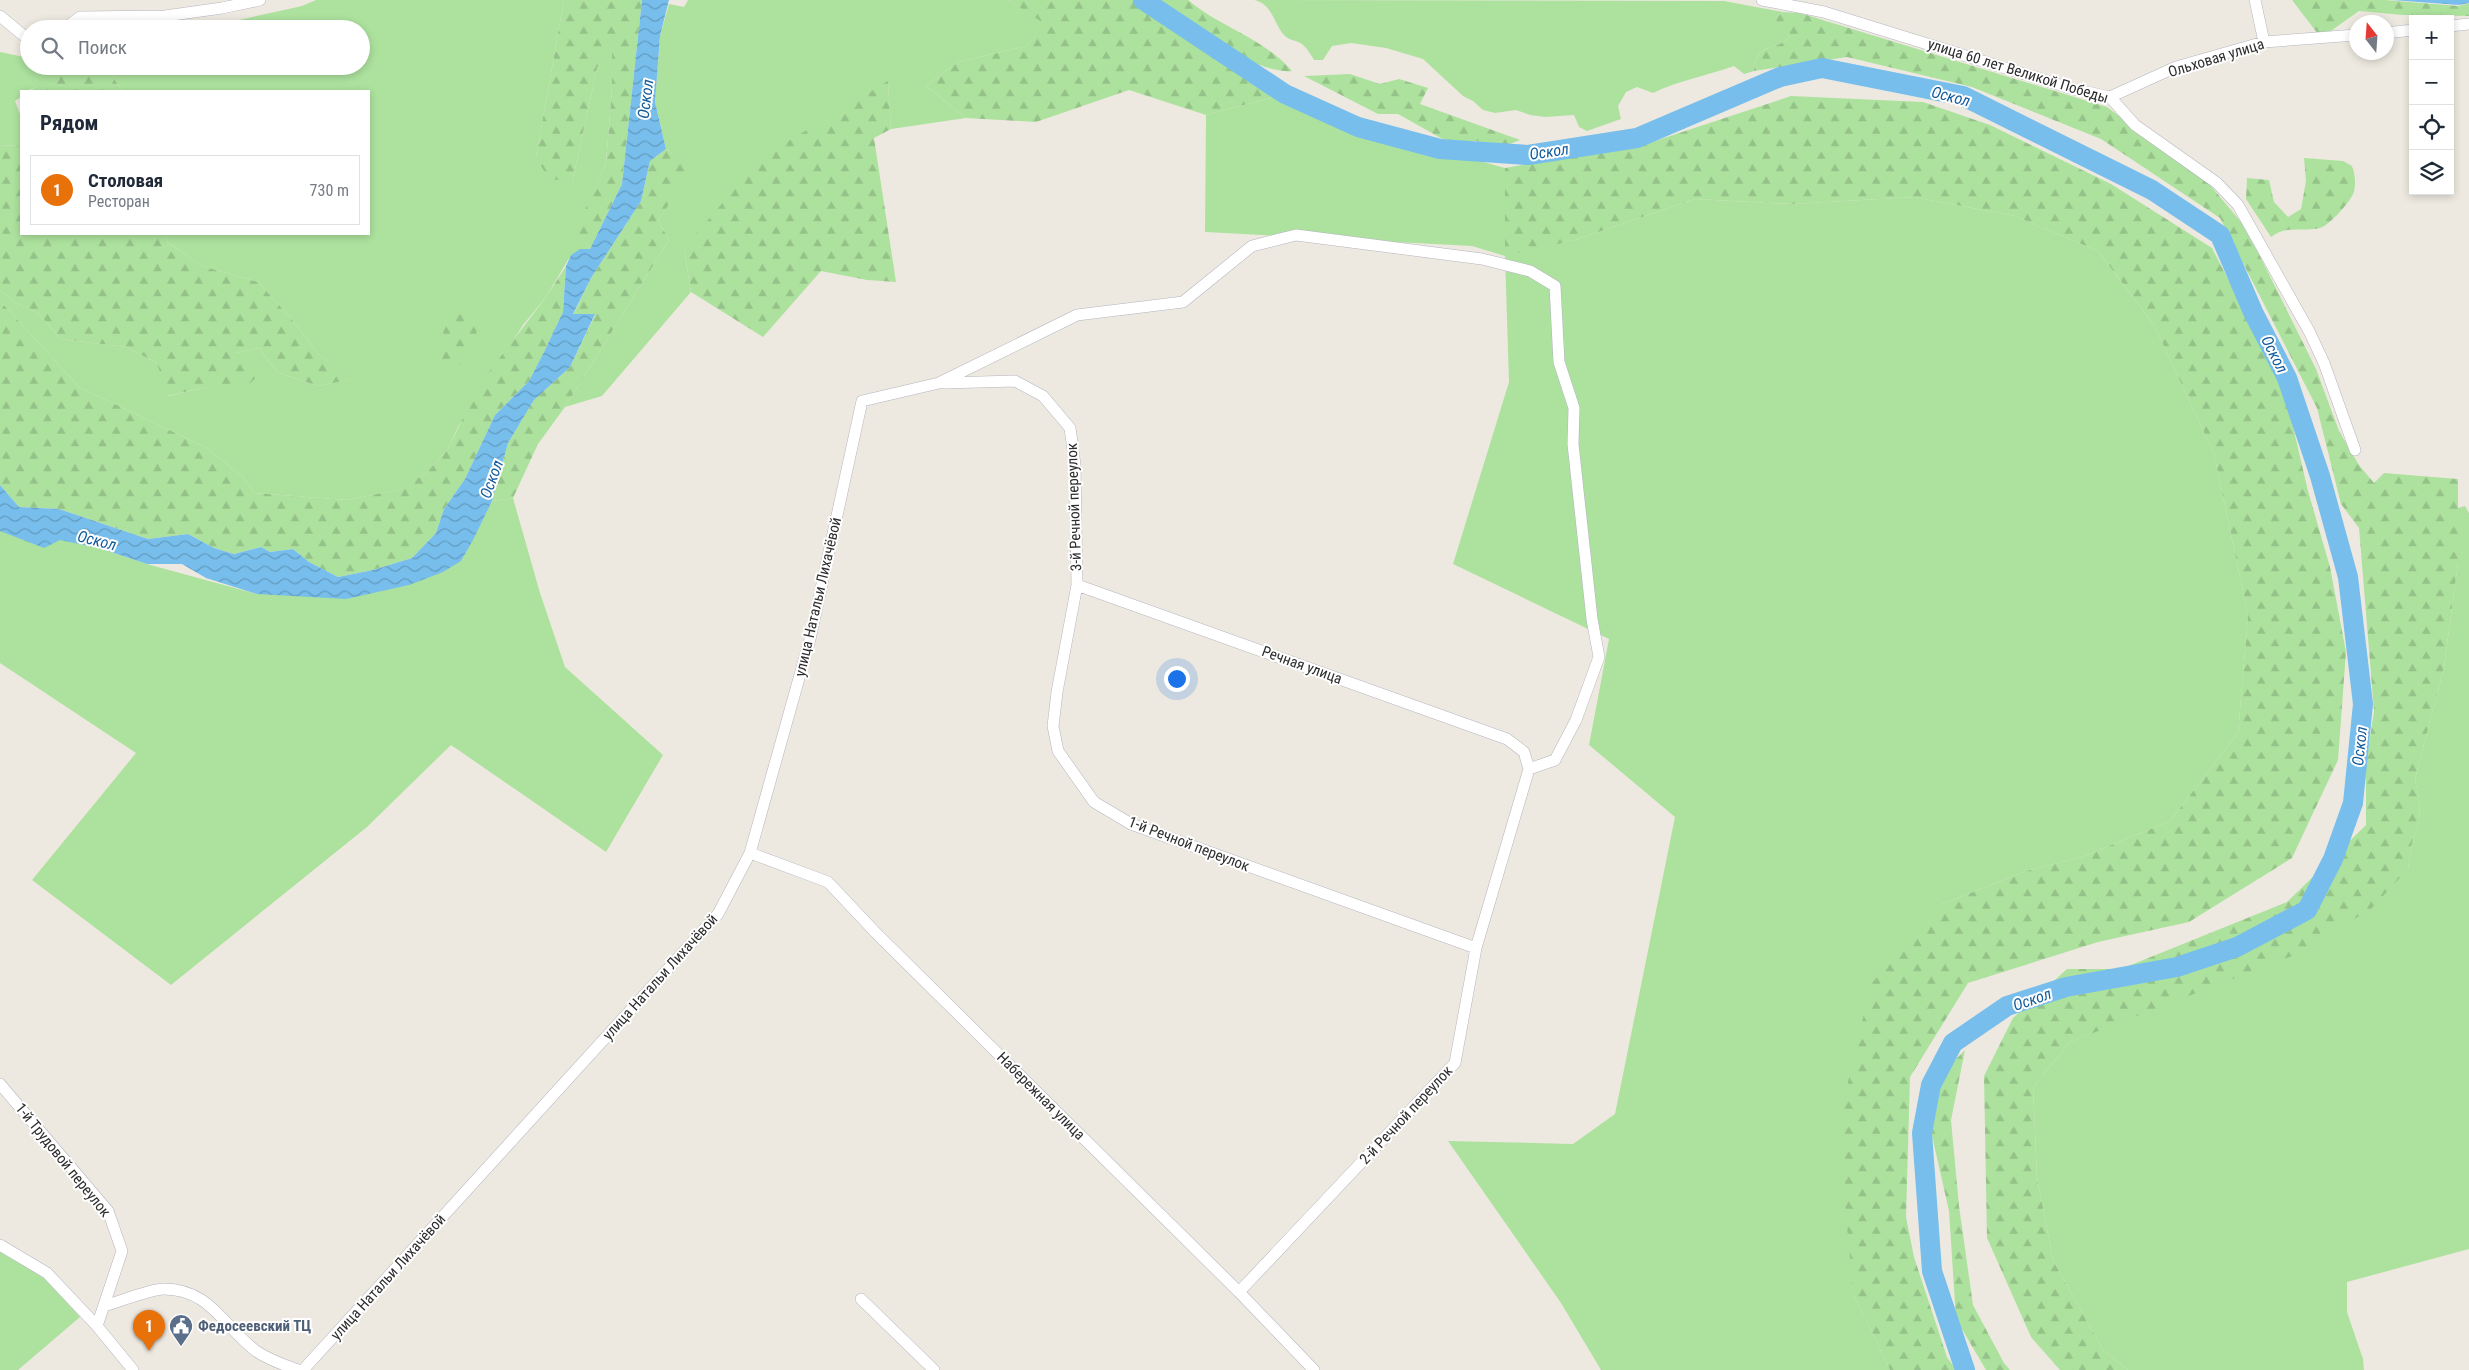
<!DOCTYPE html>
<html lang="ru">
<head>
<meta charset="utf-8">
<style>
	:root { --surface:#fff; --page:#f6f6f7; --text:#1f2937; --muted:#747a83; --line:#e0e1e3; --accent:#4550f5 }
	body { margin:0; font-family:"Roboto Condensed",sans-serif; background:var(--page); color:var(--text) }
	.controls { position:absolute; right:15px; top:15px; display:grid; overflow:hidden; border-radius:0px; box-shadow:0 2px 8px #0003 }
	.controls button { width:45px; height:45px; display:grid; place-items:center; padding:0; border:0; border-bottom:1px solid var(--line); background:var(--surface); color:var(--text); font:25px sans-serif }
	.compass { position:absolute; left:2349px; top:15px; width:45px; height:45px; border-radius:50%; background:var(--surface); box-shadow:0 2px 8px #0003; rotate:343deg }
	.you { position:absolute; left:1176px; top:678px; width:18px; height:18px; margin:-12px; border:4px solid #fff; border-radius:50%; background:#1a73e8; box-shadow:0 0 0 8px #1a73e833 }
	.badge { display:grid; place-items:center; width:32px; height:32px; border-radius:50%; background:var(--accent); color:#fff; font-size:16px; font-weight:700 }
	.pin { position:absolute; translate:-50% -41px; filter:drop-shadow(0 1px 2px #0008) }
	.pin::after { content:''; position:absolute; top:26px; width:18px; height:15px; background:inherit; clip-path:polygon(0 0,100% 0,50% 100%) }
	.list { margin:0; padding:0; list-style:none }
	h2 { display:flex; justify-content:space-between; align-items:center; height:65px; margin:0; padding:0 20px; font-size:21px }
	h2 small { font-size:16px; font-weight:400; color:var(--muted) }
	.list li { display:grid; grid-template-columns:32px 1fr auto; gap:15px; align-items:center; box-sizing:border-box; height:70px; margin:0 10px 10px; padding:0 10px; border:1px solid var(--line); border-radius:0px }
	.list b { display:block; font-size:19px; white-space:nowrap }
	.list p { margin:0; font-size:16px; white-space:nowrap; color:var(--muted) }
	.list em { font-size:16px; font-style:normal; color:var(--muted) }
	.icon { flex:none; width:28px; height:28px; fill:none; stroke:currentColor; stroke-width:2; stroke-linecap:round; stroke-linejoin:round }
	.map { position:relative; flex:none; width:2469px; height:1370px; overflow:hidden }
	.search { position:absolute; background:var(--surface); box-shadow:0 2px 8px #0003; left:20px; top:20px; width:350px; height:55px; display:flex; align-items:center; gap:12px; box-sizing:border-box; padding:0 18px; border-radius:28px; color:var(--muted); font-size:19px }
	.panel { position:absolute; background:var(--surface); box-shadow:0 2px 8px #0003; left:20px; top:90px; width:350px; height:145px; border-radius:0px }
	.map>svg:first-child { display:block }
	.grass { fill:#ade29e }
	.forest { fill:url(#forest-firs) }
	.water { fill:url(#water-waves) }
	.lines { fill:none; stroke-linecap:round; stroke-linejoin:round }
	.river { stroke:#77beec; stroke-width:20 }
	.minor-casing { stroke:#b3b4bf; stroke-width:12 }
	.minor { stroke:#fff; stroke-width:11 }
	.labels { text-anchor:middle; stroke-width:4; stroke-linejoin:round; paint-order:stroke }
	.street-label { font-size:15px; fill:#2d2d2d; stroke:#fff }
	.service-label { font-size:15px; font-weight:bold; fill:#4e5e75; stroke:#fff; text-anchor:start }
	.water-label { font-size:16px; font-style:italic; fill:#125b9c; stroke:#fff }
</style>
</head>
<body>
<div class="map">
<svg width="2469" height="1370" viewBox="0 0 2469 1370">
	<defs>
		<pattern id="forest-firs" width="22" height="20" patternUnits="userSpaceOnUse" patternTransform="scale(1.25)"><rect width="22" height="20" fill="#ade29e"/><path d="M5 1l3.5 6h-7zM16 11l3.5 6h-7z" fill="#95c288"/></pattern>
		<pattern id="water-waves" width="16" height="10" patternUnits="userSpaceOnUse" patternTransform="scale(1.25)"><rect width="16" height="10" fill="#77beec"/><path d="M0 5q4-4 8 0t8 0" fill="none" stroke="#629bc0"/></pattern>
	</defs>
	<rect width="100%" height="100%" fill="#eee9e0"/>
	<path class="grass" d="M 316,0 L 564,0 L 536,157 L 572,183 L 597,68 L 612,46 L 612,88 L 606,163 L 577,229 L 590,249 L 571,255 L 546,297 L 523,325 L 458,427 L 448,449 L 427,472 L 403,489 L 347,500 L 254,493 L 243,477 L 205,447 L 79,387 L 3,304 L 0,304 L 0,290 L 16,303 L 38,313 L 61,339 L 126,347 L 157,363 L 168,396 L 207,387 L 246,387 L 235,353 L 259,348 L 277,372 L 318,386 L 352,379 L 319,355 L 290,317 L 258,282 L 202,266 L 168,243 L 165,234 L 369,234 L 369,91 L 122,91 L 106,66 L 361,66 L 361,29 L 211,29 L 216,25 L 302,6 Z
		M 688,0 L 1008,0 L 1046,24 L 1026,46 L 958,62 L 926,86 L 966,118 L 891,129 L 888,82 L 684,248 L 691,292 L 602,396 L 565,407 L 669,240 L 658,220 L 692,170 L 666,149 L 655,102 L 660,36 L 669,4 L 684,7 Z
		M 1254,0 L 1724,1 L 1783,12 L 1776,18 L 1790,37 C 1773,53 1757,41 1754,71 L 1744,74 L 1734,66 C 1707,76 1679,80 1653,93 L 1637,87 L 1626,92 L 1618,106 L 1621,119 L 1587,131 L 1579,127 L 1574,115 L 1545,117 L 1530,115 L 1516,110 L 1495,113 L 1483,110 L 1473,101 L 1463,96 L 1423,59 L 1386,48 L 1351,43 L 1332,46 L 1323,60 L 1314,60 C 1311,55 1307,48 1302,44 C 1296,40 1290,41 1284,35 C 1274,24 1272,3 1254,0 Z
		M 0,52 L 29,58 L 29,66 L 72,67 C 58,74 36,91 21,91 L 21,97 L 15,101 L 21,117 L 21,146 L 0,145 Z
		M 1285,94 L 1358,127 L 1505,168 L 1505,255 L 1575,240 L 1695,199 L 1792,204 L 1914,197 L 2015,216 L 2098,251 L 2154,325 L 2214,454 L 2248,615 L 2238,733 L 2170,821 L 2082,857 L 2026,871 L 1942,904 L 1853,1293 L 1890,1370 L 1601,1370 L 1561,1303 L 1448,1141 L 1573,1144 L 1615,1114 L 1675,817 L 1589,745 L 1609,639 L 1453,564 L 1509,382 L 1505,256 L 1472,246 L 1205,232 L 1206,115 Z
		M 513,498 L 540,593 L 565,667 L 663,755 L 606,852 L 451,745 L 367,827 L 171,985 L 32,880 L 136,753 L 0,663 L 0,524 L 99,548 L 147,564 L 257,594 L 461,561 L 492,501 Z
		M 2465,506 L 2469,513 L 2469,1249 L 2347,1282 L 2347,1312 L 2363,1359 L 2364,1370 L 2128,1370 L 2103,1350 L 2053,1260 L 2037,1177 L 2033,1087 L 2070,1042 L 2147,1011 L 2408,869 L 2412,843 L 2419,820 L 2420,804 L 2415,779 L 2444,667 L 2458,563 L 2458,508 Z
		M 0,1250 L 45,1279 L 80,1317 L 18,1370 L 0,1370 Z"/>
	<path class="forest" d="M 564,0 L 642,0 L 622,184 L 590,249 L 576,229 L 606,163 L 612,88 L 612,47 L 597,68 L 572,183 L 548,178 L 536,157 Z
		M 1008,0 L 1143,0 L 1285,94 L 1206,115 L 1129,90 L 1036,122 L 966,118 L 926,86 L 958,62 L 1026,46 L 1045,24 Z
		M 1149,0 L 1188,0 C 1221,28 1264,38 1292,71 C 1255,75 1182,21 1149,0 Z
		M 2292,0 L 2385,0 L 2459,6 L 2469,3 L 2469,16 L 2403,15 L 2359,11 L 2321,38 Z
		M 1783,12 L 1800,13 L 2107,107 L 2205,179 L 2246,228 L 2316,369 L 2339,431 L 2359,465 L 2374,483 L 2384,473 L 2458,479 L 2458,563 L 2444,667 L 2415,779 L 2420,804 L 2419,821 L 2412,843 L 2408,869 L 2372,908 L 2302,952 L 2070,1042 L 2033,1087 L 2037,1177 L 2053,1260 L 2103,1350 L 2128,1370 L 2060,1370 L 2031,1337 L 1987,1238 L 1984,1076 L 2013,1018 L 2067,969 L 2121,969 L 2287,902 L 2366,825 L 2366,764 L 2374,711 L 2359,528 L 2341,504 L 2317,408 L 2220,218 L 2101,139 L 1972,87 L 1847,57 L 1754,71 C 1757,41 1773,53 1790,37 L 1788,34 L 1779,32 L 1776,18 Z
		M 73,66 L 106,66 L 122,91 L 29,91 Z
		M 1350,74 L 1380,84 L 1399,79 L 1428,88 L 1420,104 L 1520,140 L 1500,148 L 1476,141 L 1446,141 L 1398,114 L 1378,114 L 1304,76 Z
		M 888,81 L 891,129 L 874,138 L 896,282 L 867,280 L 821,271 L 763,337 L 691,292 L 684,248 L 762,157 Z
		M 1791,96 L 1923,102 L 1990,125 L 2111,184 L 2212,248 L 2284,388 L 2308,491 L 2330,567 L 2346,652 L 2338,760 L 2292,858 L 2189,922 L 2098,942 L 1968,983 L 1910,1077 L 1906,1217 L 1914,1257 L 1947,1357 L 1956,1370 L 1890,1370 L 1853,1293 L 1845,1204 L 1844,1099 L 1871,984 L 1942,904 L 2026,871 L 2082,857 L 2170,821 L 2238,733 L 2248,615 L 2214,454 L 2154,325 L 2098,251 L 2015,216 L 1914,197 L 1792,204 L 1695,199 L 1575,240 L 1505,256 L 1505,168 L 1655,141 Z
		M 0,145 L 21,146 L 21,234 L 165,234 L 168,243 L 202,266 L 258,282 L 290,317 L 319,355 L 353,379 L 318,386 L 277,372 L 259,348 L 235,353 L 261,373 L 246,387 L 207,387 L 167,396 L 157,363 L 126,347 L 61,339 L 38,313 L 16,303 L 0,290 Z
		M 666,149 L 693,170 L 658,220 L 669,240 L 565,407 L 538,444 L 513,498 L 492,501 L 508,443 L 534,400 L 570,367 L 595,315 L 573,315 L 591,278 L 641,201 L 650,161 Z
		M 2304,158 L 2343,161 L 2352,166 C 2355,174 2356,183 2354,192 C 2351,201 2329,226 2320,228 C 2303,232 2285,225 2271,237 L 2246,199 L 2247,178 L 2269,180 L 2274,202 L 2288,217 L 2301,209 L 2306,181 Z
		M 566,266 L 563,312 L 544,352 L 529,381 L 495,415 L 465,479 L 444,509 L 436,533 L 412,558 L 373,570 L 338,577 L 309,562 L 293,549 L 270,552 L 261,547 L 234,554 L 214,548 L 188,534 L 148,539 L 59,509 L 19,507 L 0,485 L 0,304 L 3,304 L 79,387 L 205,447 L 243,477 L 254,493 L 347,500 L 402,489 L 427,472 L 448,449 L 479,385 L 546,297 Z
		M 461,311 L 479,325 L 467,361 L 454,368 L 436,357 L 448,316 Z
		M 1965,1050 L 1951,1120 L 1959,1206 L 1973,1305 L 2004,1363 L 2010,1370 L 1986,1370 L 1956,1319 L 1949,1211 L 1930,1127 L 1941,1074 Z"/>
	<path class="water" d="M 642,0 L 669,0 L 660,36 L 655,102 L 666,149 L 650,161 L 641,201 L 591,278 L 573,314 L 595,314 L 570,367 L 534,400 L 508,443 L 492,501 L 473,540 L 461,561 L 443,572 L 409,585 L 346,599 L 257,594 L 206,578 L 182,564 L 147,564 L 99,548 L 60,540 L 44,548 L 0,531 L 0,485 L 19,507 L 59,509 L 148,539 L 188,534 L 214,548 L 234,554 L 261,547 L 270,552 L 293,549 L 309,562 L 338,577 L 373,570 L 412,558 L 436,533 L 444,509 L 465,479 L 495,415 L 529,381 L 544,352 L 563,312 L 566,266 L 571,255 L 580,249 L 590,249 L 622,184 Z
		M 2392,0 L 2469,0 L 2469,3 L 2459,5 Z"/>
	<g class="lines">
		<path class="river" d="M 1143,0 L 1285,94 L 1358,127 L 1440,149 L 1528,155 L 1637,138 L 1780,77 L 1822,68 L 1963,96 L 2152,190 L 2220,235 L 2253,312 L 2287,378 L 2320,476 L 2348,577 L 2363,704 L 2353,803 L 2333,859 L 2307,910 L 2237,947 L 2177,967 L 2066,987 L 2007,1006 L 1953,1043 L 1931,1085 L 1922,1133 L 1932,1271 L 1965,1370"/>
		<g class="minor-casing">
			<path id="minor" d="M 1762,0 L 1824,12 L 2073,89 L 2110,97 L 2135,125 L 2217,183 L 2238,205 L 2309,331 L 2324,363 L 2355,450
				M 2255,0 L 2264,42
				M 0,16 L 29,40
				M 2450,26 L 2469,24
				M 64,29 L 80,17 L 165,16 L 222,8 L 260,0
				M 2386,33 L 2413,30
				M 2110,97 L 2176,67 L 2264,42 L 2356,35
				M 944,383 L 1015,381 L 1043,396 L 1070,428 L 1075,465 L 1077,585 L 1057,692 L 1053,726 L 1058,751 L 1094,802 L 1131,824 L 1476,948
				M 1077,585 L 1507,739 L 1524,752 L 1529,769 L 1476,948 L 1455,1063 L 1239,1292
				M 750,853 L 828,882 L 876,933 L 1239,1292 L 1314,1370
				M 0,1084 L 108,1211 L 122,1251 L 97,1326
				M 0,1245 L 47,1273 L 97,1326 L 133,1370
				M 861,1299 L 934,1370
				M 104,1306 C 119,1302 150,1289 164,1289 C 210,1289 223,1326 256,1351 C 269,1360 284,1365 298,1370
				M 303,1370 L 718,914 L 750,853 L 810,639 L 862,401 L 939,383 L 1077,315 L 1183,302 L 1252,246 L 1296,235 L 1482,259 L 1530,271 L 1555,286 L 1559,362 L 1574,408 L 1573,444 L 1592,619 L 1599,657 L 1576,720 L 1555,760 L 1529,769"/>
		</g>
		<use href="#minor" class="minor"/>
	</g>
	<defs>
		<g id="civic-pin" transform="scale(1.25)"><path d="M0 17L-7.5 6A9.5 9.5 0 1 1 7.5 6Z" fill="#5c6f8a" stroke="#fff"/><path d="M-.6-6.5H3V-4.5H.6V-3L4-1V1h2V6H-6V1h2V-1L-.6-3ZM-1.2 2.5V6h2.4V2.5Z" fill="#fff"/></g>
	</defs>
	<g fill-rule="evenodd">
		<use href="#civic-pin" x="181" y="1326"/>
	</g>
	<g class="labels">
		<g class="street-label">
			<text transform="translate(2216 58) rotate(-17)" y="5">Ольховая улица</text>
			<text transform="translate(2018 71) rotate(17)" y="5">улица 60 лет Великой Победы</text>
			<text transform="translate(1074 507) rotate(-92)" y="5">3-й Речной переулок</text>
			<text transform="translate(818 597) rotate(-77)" y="5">улица Натальи Лихачёвой</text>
			<text transform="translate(1302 665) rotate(20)" y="5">Речная улица</text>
			<text transform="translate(1189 844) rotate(21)" y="5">1-й Речной переулок</text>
			<text transform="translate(660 977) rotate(-48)" y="5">улица Натальи Лихачёвой</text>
			<text transform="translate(1041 1096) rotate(45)" y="5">Набережная улица</text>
			<text transform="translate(1406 1115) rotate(-47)" y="5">2-й Речной переулок</text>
			<text transform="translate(63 1160) rotate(51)" y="5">1-й Трудовой переулок</text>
			<text transform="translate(388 1277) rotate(-48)" y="5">улица Натальи Лихачёвой</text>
		</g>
		<g class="service-label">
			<text x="198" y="1331">Федосеевский ТЦ</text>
		</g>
		<g class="water-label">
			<text transform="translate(1951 96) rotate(15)" y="6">Оскол</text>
			<text transform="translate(645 99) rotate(-83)" y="6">Оскол</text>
			<text transform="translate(1549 151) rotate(-8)" y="6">Оскол</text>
			<text transform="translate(2275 354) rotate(63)" y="6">Оскол</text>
			<text transform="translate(491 479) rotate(-70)" y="6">Оскол</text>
			<text transform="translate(97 540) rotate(14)" y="6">Оскол</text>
			<text transform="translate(2359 746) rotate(-84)" y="6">Оскол</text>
			<text transform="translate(2032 999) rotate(-19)" y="6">Оскол</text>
		</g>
	</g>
</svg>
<div class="controls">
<button>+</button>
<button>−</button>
<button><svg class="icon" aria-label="locate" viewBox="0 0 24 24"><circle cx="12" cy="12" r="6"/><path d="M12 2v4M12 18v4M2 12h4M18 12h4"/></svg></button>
<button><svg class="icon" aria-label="layers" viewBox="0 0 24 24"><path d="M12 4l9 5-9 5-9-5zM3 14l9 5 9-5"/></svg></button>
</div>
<svg class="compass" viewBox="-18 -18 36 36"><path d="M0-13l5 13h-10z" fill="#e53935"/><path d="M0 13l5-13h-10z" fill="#747a83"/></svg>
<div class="you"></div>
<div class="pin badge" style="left:149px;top:1351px;background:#e8710a">1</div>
<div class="search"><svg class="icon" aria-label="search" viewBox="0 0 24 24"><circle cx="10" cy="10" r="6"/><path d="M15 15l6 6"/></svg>Поиск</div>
<section class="panel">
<h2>Рядом<small></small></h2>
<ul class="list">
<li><span class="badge" style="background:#e8710a">1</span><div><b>Столовая</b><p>Ресторан</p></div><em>730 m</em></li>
</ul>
</section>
</div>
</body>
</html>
